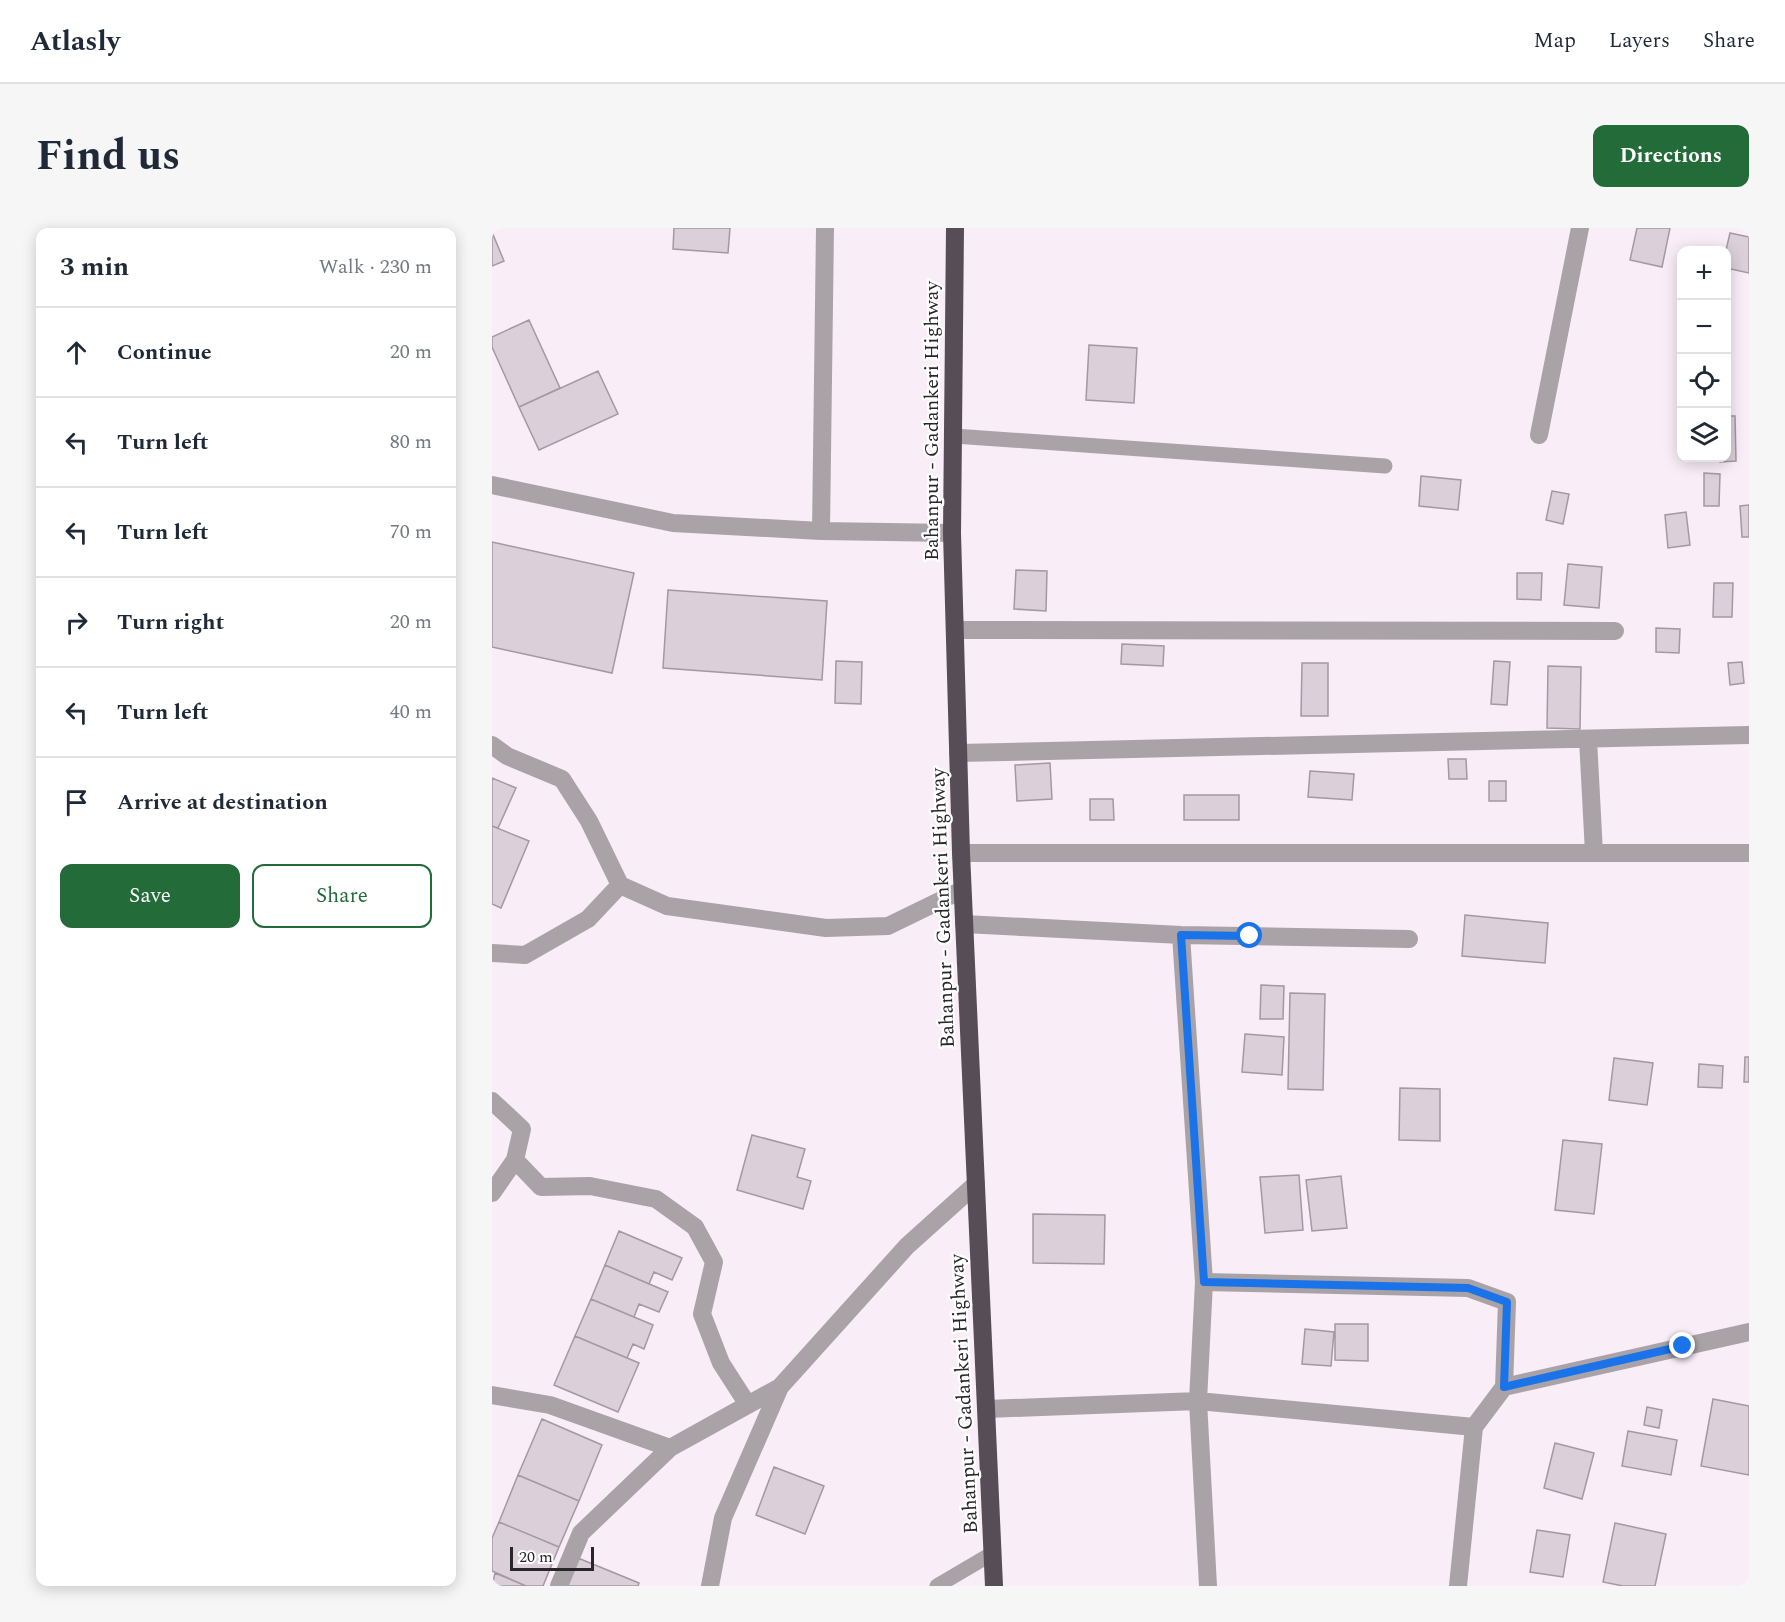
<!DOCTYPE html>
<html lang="en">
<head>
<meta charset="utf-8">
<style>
	:root { --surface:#fff; --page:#f6f6f7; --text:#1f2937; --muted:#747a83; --line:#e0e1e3; --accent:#236b38 }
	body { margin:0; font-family:Spectral,serif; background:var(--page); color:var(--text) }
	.controls { position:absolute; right:18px; top:18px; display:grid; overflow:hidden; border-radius:12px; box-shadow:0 3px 15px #0003 }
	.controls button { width:54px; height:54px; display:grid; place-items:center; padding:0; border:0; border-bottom:2px solid var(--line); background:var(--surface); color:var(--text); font:30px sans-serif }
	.scale { position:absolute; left:18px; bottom:15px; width:84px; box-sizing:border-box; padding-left:6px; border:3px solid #292529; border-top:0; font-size:16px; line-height:21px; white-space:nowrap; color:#292529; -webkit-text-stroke:4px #fff; paint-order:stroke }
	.stop { position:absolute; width:18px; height:18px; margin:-14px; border:4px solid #1a73e8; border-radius:50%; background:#fff }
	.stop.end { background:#1a73e8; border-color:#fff; box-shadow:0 2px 6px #0008 }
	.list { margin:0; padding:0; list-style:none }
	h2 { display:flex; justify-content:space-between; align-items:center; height:78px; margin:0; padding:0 24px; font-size:26px }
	h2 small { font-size:20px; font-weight:400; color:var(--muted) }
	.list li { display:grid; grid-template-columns:39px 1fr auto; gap:18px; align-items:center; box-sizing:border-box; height:90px; padding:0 24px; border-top:2px solid var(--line) }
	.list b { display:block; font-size:22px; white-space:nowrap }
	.list em { font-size:20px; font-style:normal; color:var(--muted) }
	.actions { display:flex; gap:12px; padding:18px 24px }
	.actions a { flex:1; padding:14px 0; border:2px solid var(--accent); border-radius:12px; text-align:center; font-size:21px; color:var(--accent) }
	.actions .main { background:var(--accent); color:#fff }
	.icon { flex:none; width:33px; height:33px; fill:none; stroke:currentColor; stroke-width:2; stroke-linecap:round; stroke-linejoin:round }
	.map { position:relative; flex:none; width:1257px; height:1358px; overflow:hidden; border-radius:12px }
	header { display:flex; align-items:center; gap:36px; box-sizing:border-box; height:84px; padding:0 30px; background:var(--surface); border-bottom:2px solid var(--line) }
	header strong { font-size:28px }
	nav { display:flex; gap:33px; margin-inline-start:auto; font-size:21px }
	.intro { display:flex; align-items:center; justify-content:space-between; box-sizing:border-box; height:144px; padding:0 36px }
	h1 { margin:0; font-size:42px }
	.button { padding:15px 27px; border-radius:12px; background:var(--accent); color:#fff; font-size:21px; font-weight:700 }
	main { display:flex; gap:36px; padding:0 36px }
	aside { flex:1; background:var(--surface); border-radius:12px; box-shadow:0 3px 15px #0003 }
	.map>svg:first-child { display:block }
	.building { fill:#dbcfda; stroke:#a498a2; stroke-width:1.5 }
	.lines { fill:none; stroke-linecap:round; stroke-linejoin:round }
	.lane { stroke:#a9a3a8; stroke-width:15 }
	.street { stroke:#a9a3a8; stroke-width:18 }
	.highway { stroke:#574d56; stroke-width:18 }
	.route { stroke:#1a73e8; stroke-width:8 }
	.labels { text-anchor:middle; stroke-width:4.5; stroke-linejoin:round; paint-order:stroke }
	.street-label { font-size:20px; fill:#292529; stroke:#fff }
</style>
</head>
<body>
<header>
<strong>Atlasly</strong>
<nav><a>Map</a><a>Layers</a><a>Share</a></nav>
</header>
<div class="intro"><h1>Find us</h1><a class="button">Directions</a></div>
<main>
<aside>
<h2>3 min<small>Walk · 230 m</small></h2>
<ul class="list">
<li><svg class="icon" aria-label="ahead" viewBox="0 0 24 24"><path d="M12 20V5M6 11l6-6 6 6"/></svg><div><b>Continue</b></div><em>20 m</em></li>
<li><svg class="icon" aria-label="left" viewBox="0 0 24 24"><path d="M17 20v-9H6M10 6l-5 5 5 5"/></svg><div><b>Turn left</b></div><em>80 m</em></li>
<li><svg class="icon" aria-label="left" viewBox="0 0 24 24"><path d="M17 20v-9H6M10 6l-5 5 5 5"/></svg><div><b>Turn left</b></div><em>70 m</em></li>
<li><svg class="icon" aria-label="right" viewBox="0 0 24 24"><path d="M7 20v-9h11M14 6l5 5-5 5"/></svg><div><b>Turn right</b></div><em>20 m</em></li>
<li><svg class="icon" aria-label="left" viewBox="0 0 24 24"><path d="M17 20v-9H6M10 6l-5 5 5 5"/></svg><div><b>Turn left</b></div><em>40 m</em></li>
<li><svg class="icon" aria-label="arrive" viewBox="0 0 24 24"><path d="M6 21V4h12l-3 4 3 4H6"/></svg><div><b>Arrive at destination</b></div></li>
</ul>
<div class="actions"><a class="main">Save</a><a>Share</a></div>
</aside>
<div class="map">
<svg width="1257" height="1358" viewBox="0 0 1257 1358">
	<rect width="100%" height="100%" fill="#f9edf8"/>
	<path class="building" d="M 182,0 L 238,0 L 236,25 L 181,21 Z
		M 1145,0 L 1178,0 L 1170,39 L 1138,32 Z
		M 0,4 L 12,33 L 0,38 Z
		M 1238,5 L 1257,9 L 1257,45 L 1234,40 L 1234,22 Z
		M 37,92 L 68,160 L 27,179 L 0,119 L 0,109 Z
		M 597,117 L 645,120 L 642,175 L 594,172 Z
		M 106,143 L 126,186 L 47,222 L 27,179 Z
		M 1234,188 L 1243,188 L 1244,233 L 1228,234 L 1228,230 L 1234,230 Z
		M 1212,245 L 1228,246 L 1227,278 L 1212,278 Z
		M 929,248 L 969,252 L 966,282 L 927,278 Z
		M 1060,263 L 1077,266 L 1071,296 L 1054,292 Z
		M 1257,277 L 1257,309 L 1250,309 L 1248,278 Z
		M 1194,284 L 1198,317 L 1176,320 L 1173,287 Z
		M 0,314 L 142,345 L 120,445 L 0,419 Z
		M 1076,336 L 1110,339 L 1107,380 L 1072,377 Z
		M 524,342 L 555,343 L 554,383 L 522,381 Z
		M 1025,345 L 1050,345 L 1049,372 L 1025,371 Z
		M 1222,355 L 1241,355 L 1240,389 L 1221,389 Z
		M 176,362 L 335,373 L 330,452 L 171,440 Z
		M 1164,400 L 1188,401 L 1187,425 L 1164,424 Z
		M 630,416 L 672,418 L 671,438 L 629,436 Z
		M 344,433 L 370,434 L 369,476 L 343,475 Z
		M 1002,433 L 1018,434 L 1015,477 L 999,476 Z
		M 1250,434 L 1252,455 L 1238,457 L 1236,435 Z
		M 810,435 L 836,435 L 836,488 L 809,488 Z
		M 1056,438 L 1089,439 L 1088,501 L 1055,500 Z
		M 956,531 L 974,531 L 975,551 L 957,551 Z
		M 558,535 L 560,571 L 525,573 L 523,537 Z
		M 818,543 L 862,546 L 860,572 L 816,569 Z
		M 0,550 L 24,560 L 6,600 L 0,598 Z
		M 997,553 L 1014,553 L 1014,573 L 997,573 Z
		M 692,567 L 747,567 L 747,592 L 692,592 Z
		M 598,571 L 621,571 L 622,592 L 598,592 Z
		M 0,598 L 37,613 L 9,680 L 0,676 Z
		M 973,687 L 1056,695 L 1053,735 L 970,728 Z
		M 769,757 L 792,758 L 791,791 L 768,791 Z
		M 798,765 L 833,766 L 831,862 L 796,861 Z
		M 753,806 L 792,809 L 790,847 L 750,844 Z
		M 1253,829 L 1257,829 L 1257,854 L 1252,854 Z
		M 1122,830 L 1161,835 L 1155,877 L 1117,872 Z
		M 1207,836 L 1231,838 L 1230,860 L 1206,859 Z
		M 908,860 L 948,861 L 948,913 L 907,912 Z
		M 260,907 L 313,921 L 305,949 L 319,953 L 311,981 L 245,962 Z
		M 1071,912 L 1110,916 L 1102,986 L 1063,982 Z
		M 807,947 L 811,1002 L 773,1005 L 768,949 Z
		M 849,948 L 855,1000 L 820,1003 L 814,952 Z
		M 541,986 L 613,987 L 612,1036 L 541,1035 Z
		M 127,1003 L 190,1030 L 180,1052 L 162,1044 L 157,1056 L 113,1037 Z
		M 113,1037 L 176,1064 L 167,1084 L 147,1076 L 142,1089 L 99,1071 Z
		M 99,1071 L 161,1097 L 152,1121 L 141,1116 L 135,1130 L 83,1108 Z
		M 843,1096 L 876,1096 L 876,1133 L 843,1132 Z
		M 813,1101 L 842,1104 L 839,1138 L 810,1136 Z
		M 83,1108 L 147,1135 L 126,1184 L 62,1157 Z
		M 1221,1171 L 1257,1178 L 1257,1247 L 1209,1238 Z
		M 1155,1179 L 1170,1182 L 1167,1200 L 1152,1197 Z
		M 50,1191 L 110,1217 L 87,1273 L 26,1247 Z
		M 1136,1203 L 1185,1212 L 1179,1247 L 1130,1238 Z
		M 1063,1215 L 1102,1225 L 1090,1271 L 1052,1260 Z
		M 282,1239 L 332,1258 L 313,1306 L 264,1287 Z
		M 26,1247 L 87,1273 L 67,1319 L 7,1294 Z
		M 7,1294 L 67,1319 L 51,1358 L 34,1358 L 0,1343 L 0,1310 Z
		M 1123,1295 L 1174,1306 L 1163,1358 L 1131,1358 L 1111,1354 Z
		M 1045,1302 L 1078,1307 L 1071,1349 L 1038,1344 Z
		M 86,1330 L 147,1355 L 146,1358 L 75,1358 Z
		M 3,1345 L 34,1358 L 0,1358 Z"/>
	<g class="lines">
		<path class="lane" d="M 462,208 L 893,238
			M 445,1358 L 501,1325"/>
		<path class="street" d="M 1047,207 L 1088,0
			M 0,257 L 181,295 L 329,303 L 460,305
			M 329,303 L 333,0
			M 463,402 L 1123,403
			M 1096,511 L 1102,625
			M 0,517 L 15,528 L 70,551 L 97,593 L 128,657 L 175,678 L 334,700 L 396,698 L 470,662
			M 466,525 L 1257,507
			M 469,625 L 1257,625
			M 472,696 L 689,707 L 917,711
			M 689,707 L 712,1054 L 706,1173 L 716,1358
			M 0,725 L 33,727 L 96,691 L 128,657
			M 0,873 L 30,901 L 23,932 L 49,959 L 98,958 L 164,971 L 203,999 L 222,1034 L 210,1086 L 229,1135 L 256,1177
			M 0,965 L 23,932
			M 712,1054 L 976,1060 L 1015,1074 L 1012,1159
			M 0,1167 L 58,1177 L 178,1220
			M 495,1181 L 706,1173 L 982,1199
			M 67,1358 L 89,1305 L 178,1220 L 288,1159
			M 218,1358 L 231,1290 L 288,1159 L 415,1018 L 484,956
			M 966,1358 L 982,1199 L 1012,1159 L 1257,1104"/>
		<path class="highway" d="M 463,0 L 460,305 L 469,625 L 502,1358"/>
	</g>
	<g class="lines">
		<path class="route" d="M 758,708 L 689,707 L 712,1054 L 976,1060 L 1015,1074 L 1012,1159 L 1191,1118"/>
	</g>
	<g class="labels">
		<g class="street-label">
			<text transform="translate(439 193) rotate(-90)" y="7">Bahanpur - Gadankeri Highway</text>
			<text transform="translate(450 680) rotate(-92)" y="7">Bahanpur - Gadankeri Highway</text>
			<text transform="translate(471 1166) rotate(-93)" y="7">Bahanpur - Gadankeri Highway</text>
		</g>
	</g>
</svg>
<div class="controls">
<button>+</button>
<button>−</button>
<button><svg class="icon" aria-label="locate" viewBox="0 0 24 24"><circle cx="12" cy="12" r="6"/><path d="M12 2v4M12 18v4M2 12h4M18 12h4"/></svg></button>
<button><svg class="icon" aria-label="layers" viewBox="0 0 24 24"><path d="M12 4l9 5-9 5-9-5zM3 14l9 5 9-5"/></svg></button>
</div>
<div class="scale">20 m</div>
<div class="stop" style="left:758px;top:708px"></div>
<div class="stop end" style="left:1191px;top:1118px"></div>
</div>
</main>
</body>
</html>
